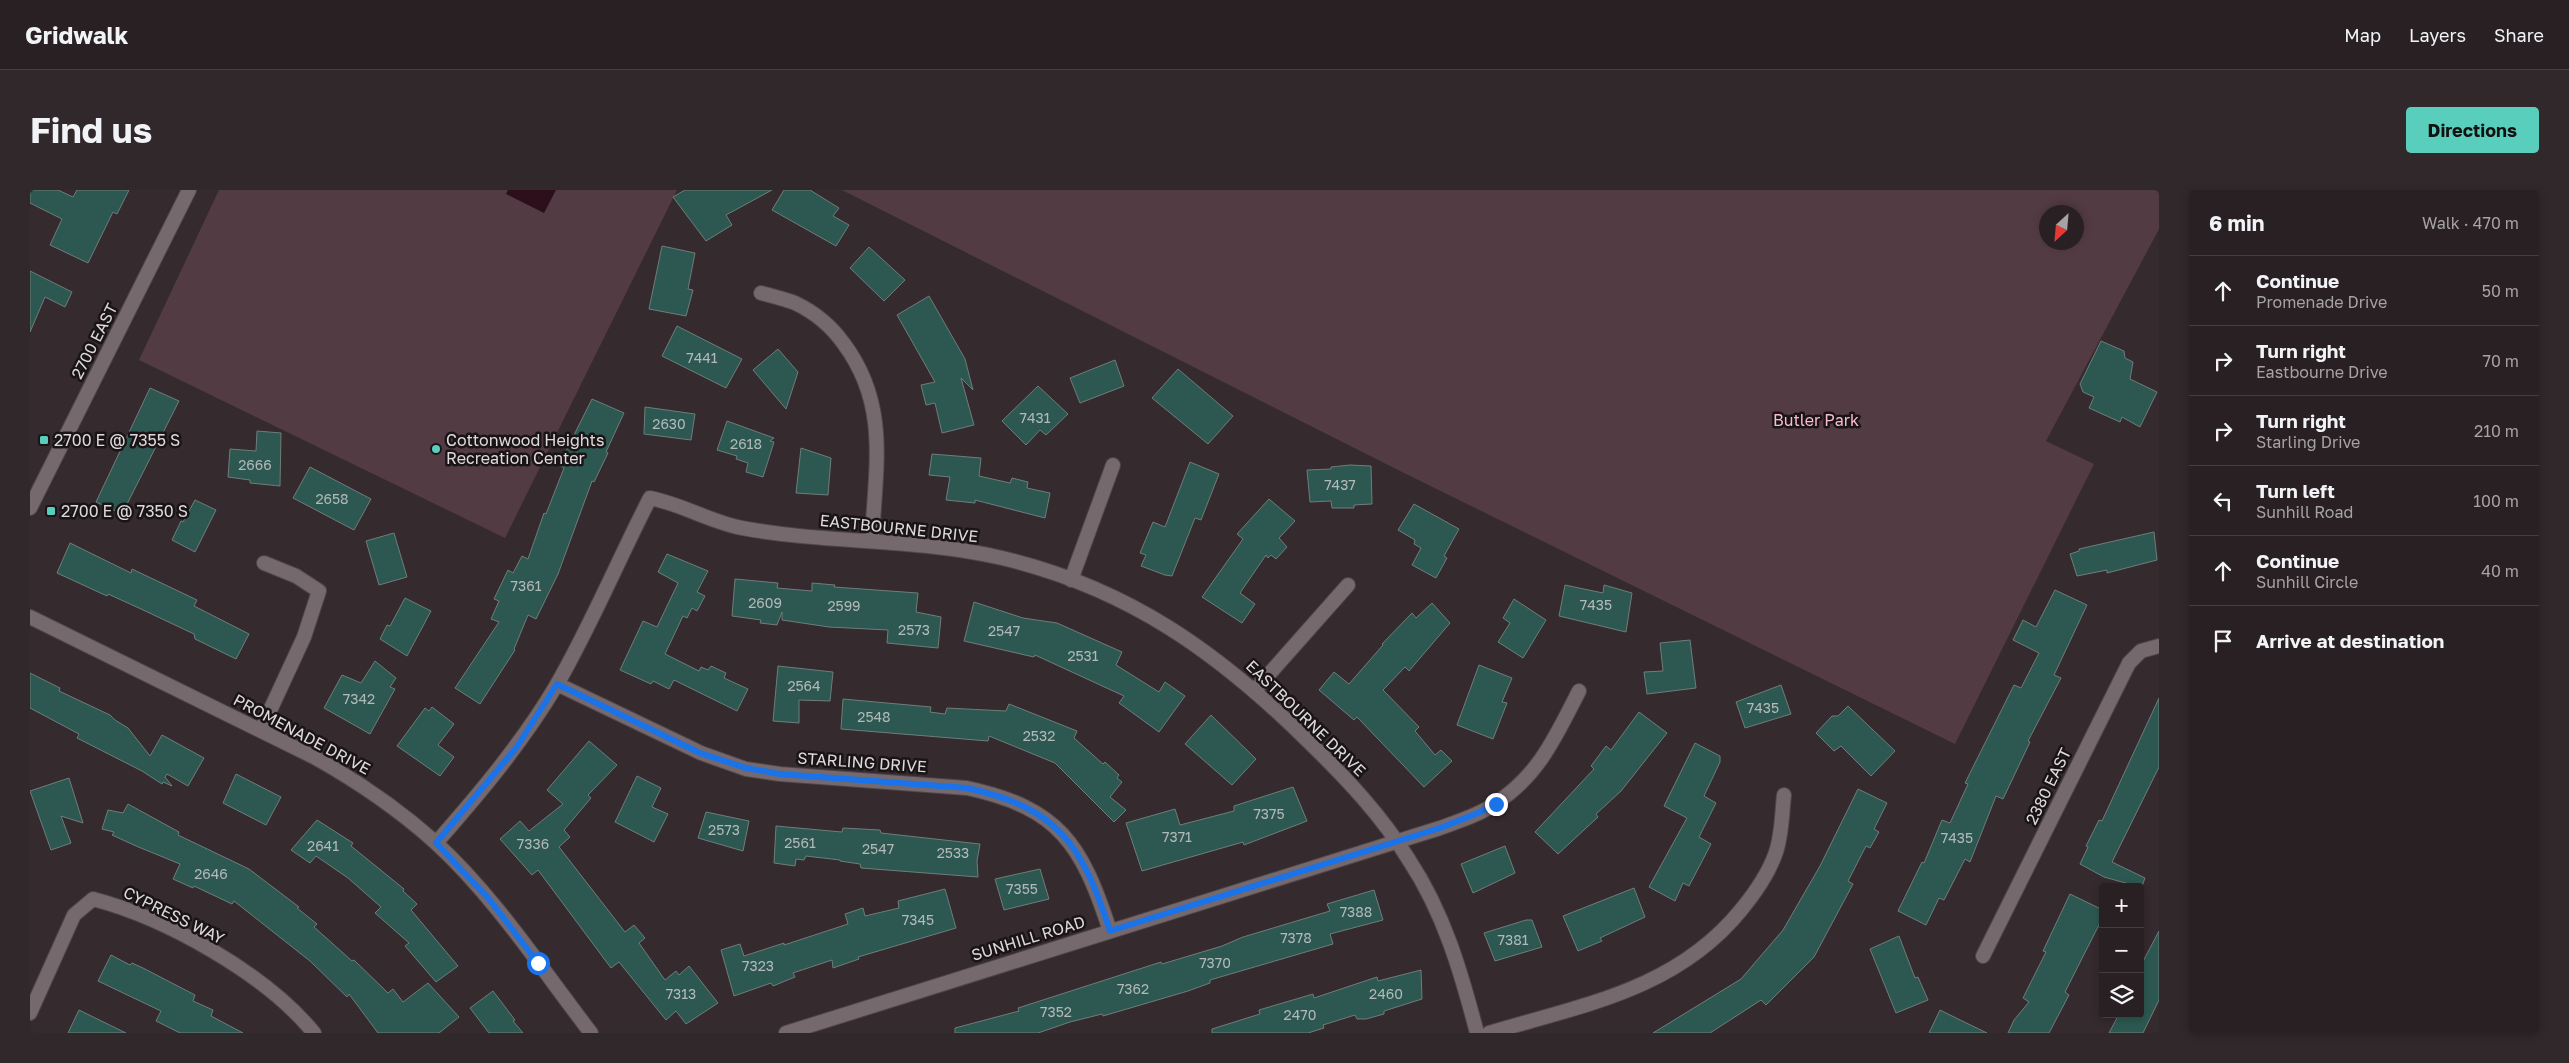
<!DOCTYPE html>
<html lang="en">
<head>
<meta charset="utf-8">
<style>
	:root { --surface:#282022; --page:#30282a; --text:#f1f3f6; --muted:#a5a3a5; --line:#443e40; --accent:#5acebd }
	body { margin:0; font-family:"Golos Text",sans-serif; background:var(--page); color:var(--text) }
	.controls { position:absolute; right:15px; bottom:15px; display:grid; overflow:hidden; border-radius:5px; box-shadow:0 2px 8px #0003 }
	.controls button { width:45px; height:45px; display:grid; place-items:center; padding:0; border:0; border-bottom:1px solid var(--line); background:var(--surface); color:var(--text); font:25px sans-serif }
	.compass { position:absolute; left:2009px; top:15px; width:45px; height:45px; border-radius:50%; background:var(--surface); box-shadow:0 2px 8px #0003; rotate:206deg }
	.stop { position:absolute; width:15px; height:15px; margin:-11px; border:4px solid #1a73e8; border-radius:50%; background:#fff }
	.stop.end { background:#1a73e8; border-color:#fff; box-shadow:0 1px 5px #0008 }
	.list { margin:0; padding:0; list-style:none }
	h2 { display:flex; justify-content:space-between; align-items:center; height:65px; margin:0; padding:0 20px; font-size:21px }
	h2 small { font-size:16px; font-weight:400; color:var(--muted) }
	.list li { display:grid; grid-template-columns:32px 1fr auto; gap:15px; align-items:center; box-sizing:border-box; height:70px; padding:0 20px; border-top:1px solid var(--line) }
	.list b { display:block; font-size:19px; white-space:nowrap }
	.list p { margin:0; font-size:16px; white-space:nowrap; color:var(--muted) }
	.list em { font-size:16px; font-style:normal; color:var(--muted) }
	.icon { flex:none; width:28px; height:28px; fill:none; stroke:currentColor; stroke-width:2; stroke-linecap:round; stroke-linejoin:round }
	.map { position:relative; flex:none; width:2129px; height:843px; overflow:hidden; border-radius:5px }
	header { display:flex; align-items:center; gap:30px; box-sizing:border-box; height:70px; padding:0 25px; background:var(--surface); border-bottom:1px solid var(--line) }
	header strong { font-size:24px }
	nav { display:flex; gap:28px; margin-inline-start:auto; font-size:18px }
	.intro { display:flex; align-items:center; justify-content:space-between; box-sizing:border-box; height:120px; padding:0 30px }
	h1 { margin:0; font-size:35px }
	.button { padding:12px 22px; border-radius:5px; background:var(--accent); color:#111; font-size:18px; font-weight:700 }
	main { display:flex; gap:30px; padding:0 30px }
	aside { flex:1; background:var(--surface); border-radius:5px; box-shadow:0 2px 8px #0003 }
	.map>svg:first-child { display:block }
	.green { fill:#533b43; fill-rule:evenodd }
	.water { fill:#2c0f1b }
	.building { fill:#2d5851; stroke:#6f7d7a }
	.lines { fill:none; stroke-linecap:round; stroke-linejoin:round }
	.minor-casing { stroke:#4f4649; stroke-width:16 }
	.tertiary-casing { stroke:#4f4649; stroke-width:16 }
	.minor { stroke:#76696d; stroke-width:14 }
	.tertiary { stroke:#76696d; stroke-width:14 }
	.route { stroke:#1a73e8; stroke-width:6 }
	.poi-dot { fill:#5acebd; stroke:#191416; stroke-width:2 }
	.labels { text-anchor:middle; stroke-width:5; stroke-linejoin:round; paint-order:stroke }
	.number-label { font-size:14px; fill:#b3b9b8 }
	.street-label { font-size:16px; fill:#e0d9db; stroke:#191416 }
	.park-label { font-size:16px; fill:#fcbad0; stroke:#191416 }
	.poi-label { font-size:16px; fill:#e0d9db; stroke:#191416; text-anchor:start }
</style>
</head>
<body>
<header>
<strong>Gridwalk</strong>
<nav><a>Map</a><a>Layers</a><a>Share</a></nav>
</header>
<div class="intro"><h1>Find us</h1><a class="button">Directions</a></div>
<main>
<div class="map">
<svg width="2129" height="843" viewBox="0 0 2129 843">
	<rect width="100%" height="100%" fill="#352a2e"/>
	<path class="green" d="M 189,0 L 647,0 L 475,348 L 109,170 Z
		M 812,0 L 2129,0 L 2129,39 L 2016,251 L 2064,274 L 1925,554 L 1372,282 ZM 2016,22 L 2046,22 L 2046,52 L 2016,52 Z"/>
	<path class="water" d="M 478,0 L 526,0 L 514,23 L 476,4 Z"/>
	<path class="building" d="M 0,0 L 28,0 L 43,7 L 47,0 L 99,0 L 87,24 L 83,22 L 58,73 L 20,55 L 32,29 L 0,13 Z
		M 655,0 L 742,0 L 696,25 L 702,35 L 676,51 L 643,7 Z
		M 754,0 L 780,0 L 809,18 L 803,26 L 819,35 L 806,56 L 742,20 Z
		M 632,56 L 665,63 L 658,99 L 663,100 L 656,126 L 619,119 Z
		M 839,57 L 875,90 L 854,111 L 820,78 Z
		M 0,81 L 42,102 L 35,117 L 15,107 L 0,142 Z
		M 899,106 L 935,169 L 943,200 L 931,188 L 944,235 L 912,243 L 905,213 L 896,215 L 891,195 L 905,192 L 867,125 Z
		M 647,136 L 712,169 L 696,198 L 632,166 Z
		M 2071,151 L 2094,161 L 2095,168 L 2103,172 L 2100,189 L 2127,202 L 2110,237 L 2092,227 L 2090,232 L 2059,218 L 2064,207 L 2053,202 L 2050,194 Z
		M 748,159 L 768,182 L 756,219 L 723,180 Z
		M 1085,170 L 1094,196 L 1050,213 L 1040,188 Z
		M 1148,179 L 1203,226 L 1178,254 L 1122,208 Z
		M 1008,196 L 1038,224 L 1016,245 L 1010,240 L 996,255 L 972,231 Z
		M 120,198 L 149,211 L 92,324 L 66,312 Z
		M 562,209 L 594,223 L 576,262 L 578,263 L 564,292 L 562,291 L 528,384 L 506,429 L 498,425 L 484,459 L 485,460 L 450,514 L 425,498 L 469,432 L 461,429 L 469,411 L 464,409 L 478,380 L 483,383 L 492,366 L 498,369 L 514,323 L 516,324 L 534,278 L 529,275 Z
		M 615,217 L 665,224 L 661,250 L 614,244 Z
		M 697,231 L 744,248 L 740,251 L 744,252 L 733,287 L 716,282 L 718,273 L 706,269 L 707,266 L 687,260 Z
		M 227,241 L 251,243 L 250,296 L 220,293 L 220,290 L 198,287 L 200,259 L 226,261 Z
		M 771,258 L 801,268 L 798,305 L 766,303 Z
		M 902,264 L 951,268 L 949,286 L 980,293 L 982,288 L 998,292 L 997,298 L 1020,303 L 1015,328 L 945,310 L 945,313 L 916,310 L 920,287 L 899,285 Z
		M 1160,272 L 1189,284 L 1171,330 L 1165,328 L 1142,386 L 1135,385 L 1111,376 L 1116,365 L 1110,363 L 1123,332 L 1135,337 Z
		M 1320,275 L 1341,276 L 1342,314 L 1324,315 L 1324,318 L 1302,318 L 1301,311 L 1280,312 L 1277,280 L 1301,279 L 1301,277 Z
		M 280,277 L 341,309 L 324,340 L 263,308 Z
		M 1239,309 L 1265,331 L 1249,348 L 1257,357 L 1246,369 L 1241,365 L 1238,368 L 1236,365 L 1210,403 L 1225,414 L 1212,433 L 1172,407 L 1213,349 L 1207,344 Z
		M 165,310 L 186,320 L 165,362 L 142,350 L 151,331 L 153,332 Z
		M 1384,314 L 1429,339 L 1414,366 L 1417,368 L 1406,388 L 1382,375 L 1391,358 L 1384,354 L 1385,350 L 1368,340 Z
		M 2124,342 L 2127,370 L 2077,383 L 2077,380 L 2047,386 L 2040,364 L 2049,361 L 2049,359 Z
		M 364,343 L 377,387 L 349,395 L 336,351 Z
		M 40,353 L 101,383 L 102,379 L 167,410 L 164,416 L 219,444 L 206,469 L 165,449 L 164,444 L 111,419 L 78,404 L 77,406 L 27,383 Z
		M 637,364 L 678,381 L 667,402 L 675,406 L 667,421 L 662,418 L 657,428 L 653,426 L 635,464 L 669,481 L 671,477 L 678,480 L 681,476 L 696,483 L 694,488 L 718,499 L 707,521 L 644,490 L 639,499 L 623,491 L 621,494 L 590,480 L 613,431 L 627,437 L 648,393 L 628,382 Z
		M 705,389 L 748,393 L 747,398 L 782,401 L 782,393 L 805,395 L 804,397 L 888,403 L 886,422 L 911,427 L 908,458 L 857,453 L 858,440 L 799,437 L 752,430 L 752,422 L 747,435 L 730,433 L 731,430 L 702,426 Z
		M 1535,395 L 1573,403 L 1574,395 L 1602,403 L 1596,442 L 1529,426 Z
		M 2025,400 L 2057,415 L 2024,485 L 2031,488 L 1998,551 L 2000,552 L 1973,609 L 1966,606 L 1940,672 L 1935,669 L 1914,710 L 1909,708 L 1896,735 L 1868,721 L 1892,672 L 1894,673 L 1912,630 L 1920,633 L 1938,594 L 1935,593 L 1984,495 L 1991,498 L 2009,463 L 1983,450 L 1993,430 L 2006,437 Z
		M 375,408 L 401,421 L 377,466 L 350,449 L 357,435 L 360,436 Z
		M 1484,409 L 1516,430 L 1493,468 L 1468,452 L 1480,433 L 1473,428 Z
		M 944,412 L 993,428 L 1027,433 L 1092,462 L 1086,475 L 1129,502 L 1135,492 L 1155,506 L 1129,542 L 1089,513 L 1094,506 L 1005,465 L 1004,467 L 934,451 Z
		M 1402,413 L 1420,433 L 1379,481 L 1375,477 L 1353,500 L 1389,537 L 1385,541 L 1405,565 L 1411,560 L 1422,571 L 1394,597 L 1327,527 L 1324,530 L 1289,500 L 1304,482 L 1319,494 L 1353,455 L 1352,454 L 1382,423 L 1386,428 Z
		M 1660,450 L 1666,498 L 1617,504 L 1614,482 L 1633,481 L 1630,453 Z
		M 345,471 L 366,488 L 360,497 L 365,499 L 340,544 L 294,518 L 312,485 L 331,493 Z
		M 1449,475 L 1482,488 L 1472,512 L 1477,513 L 1463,549 L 1427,535 Z
		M 748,476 L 803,482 L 800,511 L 769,510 L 769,533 L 743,531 Z
		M 0,483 L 30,498 L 29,501 L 80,525 L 85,530 L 98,538 L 120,566 L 132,545 L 174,568 L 158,596 L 137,584 L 135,587 L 142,596 L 133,592 L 132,594 L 112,581 L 47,548 L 49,544 L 0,518 Z
		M 1751,495 L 1761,524 L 1715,538 L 1706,512 Z
		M 2129,508 L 2129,577 L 2082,672 L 2115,688 L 2111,699 L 2110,697 L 2074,687 L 2050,674 L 2058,657 L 2056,656 L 2069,630 L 2072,631 Z
		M 813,509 L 901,517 L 900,522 L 915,524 L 917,518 L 976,521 L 979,514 L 1047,541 L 1044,548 L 1073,574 L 1075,572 L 1089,585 L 1087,588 L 1092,592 L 1080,607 L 1096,620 L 1084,632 L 1025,573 L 959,546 L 958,551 L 811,539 Z
		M 1818,516 L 1865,561 L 1841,586 L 1811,556 L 1804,561 L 1786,543 L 1802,526 L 1808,526 Z
		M 402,517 L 424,534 L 408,555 L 424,567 L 410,586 L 367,556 L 395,518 L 399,521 Z
		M 1609,522 L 1637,543 L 1591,601 L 1566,624 L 1568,627 L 1528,664 L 1505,642 L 1564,579 L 1561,576 L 1576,556 L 1581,560 Z
		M 1181,525 L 1226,569 L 1202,595 L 1155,554 Z
		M 559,551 L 587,575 L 558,605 L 561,608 L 534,640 L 540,647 L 529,657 L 595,742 L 604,735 L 615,748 L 609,753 L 635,790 L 646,781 L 649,785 L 659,776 L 688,813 L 656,834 L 646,821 L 636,830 L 589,772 L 581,778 L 508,680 L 502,685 L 470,649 L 490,631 L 499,641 L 533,614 L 517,600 Z
		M 1665,553 L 1690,566 L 1690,572 L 1674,606 L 1686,613 L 1669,647 L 1681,654 L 1659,696 L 1653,693 L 1645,711 L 1619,697 L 1657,628 L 1634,616 Z
		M 206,584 L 251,607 L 236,635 L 193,613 Z
		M 607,586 L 631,598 L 622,617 L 638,624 L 624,652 L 585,632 Z
		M 39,588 L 53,633 L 31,626 L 41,653 L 21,660 L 0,601 Z
		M 1263,597 L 1277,631 L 1214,655 L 1213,652 L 1112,681 L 1096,633 L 1145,619 L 1150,635 L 1204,621 L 1204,616 Z
		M 1828,599 L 1857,613 L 1844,639 L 1849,642 L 1840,658 L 1836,656 L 1818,691 L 1823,694 L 1784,767 L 1736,815 L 1731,810 L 1680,843 L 1623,843 L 1711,789 L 1753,740 L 1790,676 Z
		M 98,614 L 149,642 L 148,645 L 219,679 L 269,717 L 267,718 L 287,734 L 284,737 L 322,771 L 324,770 L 358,803 L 363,799 L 373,812 L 398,793 L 429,827 L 409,843 L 348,843 L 319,804 L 317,807 L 280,771 L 204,711 L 202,714 L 164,696 L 163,698 L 143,689 L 150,674 L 106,656 L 82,645 L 84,642 L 72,639 L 78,620 L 93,623 Z
		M 676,622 L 719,631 L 713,661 L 668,648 Z
		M 287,630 L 323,653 L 321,656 L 374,699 L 373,701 L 387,714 L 381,720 L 428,776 L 406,792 L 375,756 L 379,753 L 345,723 L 351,717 L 318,688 L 286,666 L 280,673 L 261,660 Z
		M 746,636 L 812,642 L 813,638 L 850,640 L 851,643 L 950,654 L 947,671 L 948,687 L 831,678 L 830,674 L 810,671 L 810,670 L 776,666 L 774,670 L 766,669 L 765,676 L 744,673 Z
		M 1475,656 L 1485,683 L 1443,703 L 1431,674 Z
		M 1010,679 L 1019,709 L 974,720 L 965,689 Z
		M 1604,698 L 1615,727 L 1570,748 L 1572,751 L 1548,761 L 1533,726 Z
		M 915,699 L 926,738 L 828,767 L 829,769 L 803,778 L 802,770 L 763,783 L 765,787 L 743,796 L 741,793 L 704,806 L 691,760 L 710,754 L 714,766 L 754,753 L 754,755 L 818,734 L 815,724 L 833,718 L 835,726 L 869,718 L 868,711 Z
		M 1344,700 L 1353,730 L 1300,744 L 1303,754 L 1180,790 L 1180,793 L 1158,801 L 1073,826 L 1072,824 L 1040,832 L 1008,843 L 925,843 L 925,838 L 989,821 L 988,818 L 1131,772 L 1132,774 L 1192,756 L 1213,747 L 1300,721 L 1297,714 Z
		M 2040,704 L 2073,720 L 2073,727 L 2035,802 L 2039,805 L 2019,843 L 1978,843 L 1984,830 L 1999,812 L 1993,808 L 2016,762 L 2013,761 Z
		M 1496,730 L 1502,730 L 1512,757 L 1465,771 L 1454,743 Z
		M 2129,741 L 2129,810 L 2113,843 L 2079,843 L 2089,824 L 2110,824 L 2110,777 Z
		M 1869,746 L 1885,788 L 1888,787 L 1898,810 L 1866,823 L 1840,759 Z
		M 81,765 L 100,775 L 102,773 L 113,778 L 165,805 L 163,811 L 183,820 L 181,826 L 213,843 L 150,843 L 126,831 L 131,821 L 68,791 Z
		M 1391,780 L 1392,809 L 1354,821 L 1354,824 L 1336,829 L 1327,829 L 1325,825 L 1293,835 L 1294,838 L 1278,843 L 1182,843 L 1182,839 L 1230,824 L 1229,820 L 1283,804 L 1284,808 L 1347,787 L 1348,791 Z
		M 463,801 L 485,830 L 483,831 L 493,843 L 459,843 L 440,818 Z
		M 49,820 L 96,843 L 38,843 Z
		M 1910,820 L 1922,826 L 1957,843 L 1899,843 Z"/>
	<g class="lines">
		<g class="minor-casing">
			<path id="minor" d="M 731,103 C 742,106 754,109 765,113 C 784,122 802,137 814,154 C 860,216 845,279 842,350
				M 1041,390 L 1083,275
				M 0,427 L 284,567 C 327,591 368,619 405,652 C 465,707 511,778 561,843
				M 527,494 L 671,563 L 716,579 L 750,584 L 937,598 C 1030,618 1052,655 1080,741
				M 1225,500 L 1318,395
				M 231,540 L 274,447 L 289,401 L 266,386 L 234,373
				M 406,653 C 450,603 492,553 526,496 C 561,436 588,370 620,308 C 652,314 680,332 712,338 C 798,354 886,348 972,368 C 1098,398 1188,462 1279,552 C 1316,588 1352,626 1379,670 C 1414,723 1431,782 1447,843
				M 1953,766 L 2099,473 L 2111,461 L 2129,456
				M 0,823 L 44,725 L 63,709 C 136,728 236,784 284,843
				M 756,843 L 1410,638 C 1429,631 1449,625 1466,613 C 1509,585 1526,546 1549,501
				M 1459,843 C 1552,815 1646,800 1711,720 C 1725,703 1739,683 1746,662 C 1752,644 1752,623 1754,605"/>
		</g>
		<g class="tertiary-casing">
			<path id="tertiary" d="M 0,318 L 159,0"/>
		</g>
		<use href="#minor" class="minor"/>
		<use href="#tertiary" class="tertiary"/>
	</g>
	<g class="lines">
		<path class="route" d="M 508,773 L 459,709 L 406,653 L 486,558 L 527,494 L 670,563 L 716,578 L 750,584 L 937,598 C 1029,618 1052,655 1080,741 L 1410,638 L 1448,623 L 1466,614"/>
	</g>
	<g class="poi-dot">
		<rect x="9" y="245" width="10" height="10" rx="2.5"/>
		<circle cx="406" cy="259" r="5"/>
		<rect x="16" y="316" width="10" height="10" rx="2.5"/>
	</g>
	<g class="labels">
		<g class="number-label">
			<text x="672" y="173">7441</text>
			<text x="1005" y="233">7431</text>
			<text x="639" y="239">2630</text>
			<text x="716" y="259">2618</text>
			<text x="225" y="280">2666</text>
			<text x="1310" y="300">7437</text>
			<text x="302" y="314">2658</text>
			<text x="496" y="401">7361</text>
			<text x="735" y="418">2609</text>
			<text x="1566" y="420">7435</text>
			<text x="814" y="421">2599</text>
			<text x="884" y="445">2573</text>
			<text x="974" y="446">2547</text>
			<text x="1053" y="471">2531</text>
			<text x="774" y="501">2564</text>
			<text x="329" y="514">7342</text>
			<text x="1733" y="523">7435</text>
			<text x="844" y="532">2548</text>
			<text x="1009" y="551">2532</text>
			<text x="1239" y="629">7375</text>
			<text x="694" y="645">2573</text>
			<text x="1147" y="652">7371</text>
			<text x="1927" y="653">7435</text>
			<text x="770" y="658">2561</text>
			<text x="503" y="659">7336</text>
			<text x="293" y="661">2641</text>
			<text x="848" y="664">2547</text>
			<text x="923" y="668">2533</text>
			<text x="181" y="689">2646</text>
			<text x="992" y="704">7355</text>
			<text x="1326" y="727">7388</text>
			<text x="888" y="735">7345</text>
			<text x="1266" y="753">7378</text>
			<text x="1483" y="755">7381</text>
			<text x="1185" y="778">7370</text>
			<text x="728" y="781">7323</text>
			<text x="1103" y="804">7362</text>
			<text x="651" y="809">7313</text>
			<text x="1356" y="809">2460</text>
			<text x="1026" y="827">7352</text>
			<text x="1270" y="830">2470</text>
		</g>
		<g class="street-label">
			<text transform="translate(64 151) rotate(-63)" y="6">2700 EAST</text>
			<text transform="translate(869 338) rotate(6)" y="6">EASTBOURNE DRIVE</text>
			<text transform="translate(1276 528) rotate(44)" y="6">EASTBOURNE DRIVE</text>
			<text transform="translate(272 544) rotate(28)" y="6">PROMENADE DRIVE</text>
			<text transform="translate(832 572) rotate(4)" y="6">STARLING DRIVE</text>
			<text transform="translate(2018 596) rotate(-64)" y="6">2380 EAST</text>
			<text transform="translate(144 725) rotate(26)" y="6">CYPRESS WAY</text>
			<text transform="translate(998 748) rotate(-17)" y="6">SUNHILL ROAD</text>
		</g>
		<g class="park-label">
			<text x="1786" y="236">Butler Park</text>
		</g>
		<g class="poi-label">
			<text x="24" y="256">2700 E @ 7355 S</text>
			<text x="416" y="256">Cottonwood Heights<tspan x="416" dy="18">Recreation Center</tspan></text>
			<text x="31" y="327">2700 E @ 7350 S</text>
		</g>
	</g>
</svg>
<div class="controls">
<button>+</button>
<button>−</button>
<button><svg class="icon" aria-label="layers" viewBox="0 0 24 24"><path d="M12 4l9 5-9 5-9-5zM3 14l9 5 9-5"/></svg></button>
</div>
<svg class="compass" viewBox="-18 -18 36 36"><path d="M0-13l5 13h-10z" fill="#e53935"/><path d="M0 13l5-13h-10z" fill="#a5a3a5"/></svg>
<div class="stop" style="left:508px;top:773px"></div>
<div class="stop end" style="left:1466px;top:614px"></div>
</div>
<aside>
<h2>6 min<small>Walk · 470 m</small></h2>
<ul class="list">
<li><svg class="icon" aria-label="ahead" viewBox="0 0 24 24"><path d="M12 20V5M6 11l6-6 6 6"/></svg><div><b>Continue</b><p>Promenade Drive</p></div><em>50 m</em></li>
<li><svg class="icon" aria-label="right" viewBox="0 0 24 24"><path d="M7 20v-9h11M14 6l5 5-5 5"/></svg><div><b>Turn right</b><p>Eastbourne Drive</p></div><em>70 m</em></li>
<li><svg class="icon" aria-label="right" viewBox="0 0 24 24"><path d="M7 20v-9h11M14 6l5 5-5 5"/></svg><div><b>Turn right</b><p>Starling Drive</p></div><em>210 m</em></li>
<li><svg class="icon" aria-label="left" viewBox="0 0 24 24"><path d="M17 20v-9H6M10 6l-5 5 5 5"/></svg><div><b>Turn left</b><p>Sunhill Road</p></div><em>100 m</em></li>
<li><svg class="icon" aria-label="ahead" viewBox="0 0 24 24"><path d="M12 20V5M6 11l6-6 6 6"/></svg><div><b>Continue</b><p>Sunhill Circle</p></div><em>40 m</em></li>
<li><svg class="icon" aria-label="arrive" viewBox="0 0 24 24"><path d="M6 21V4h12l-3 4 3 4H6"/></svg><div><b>Arrive at destination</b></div></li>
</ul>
</aside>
</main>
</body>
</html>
